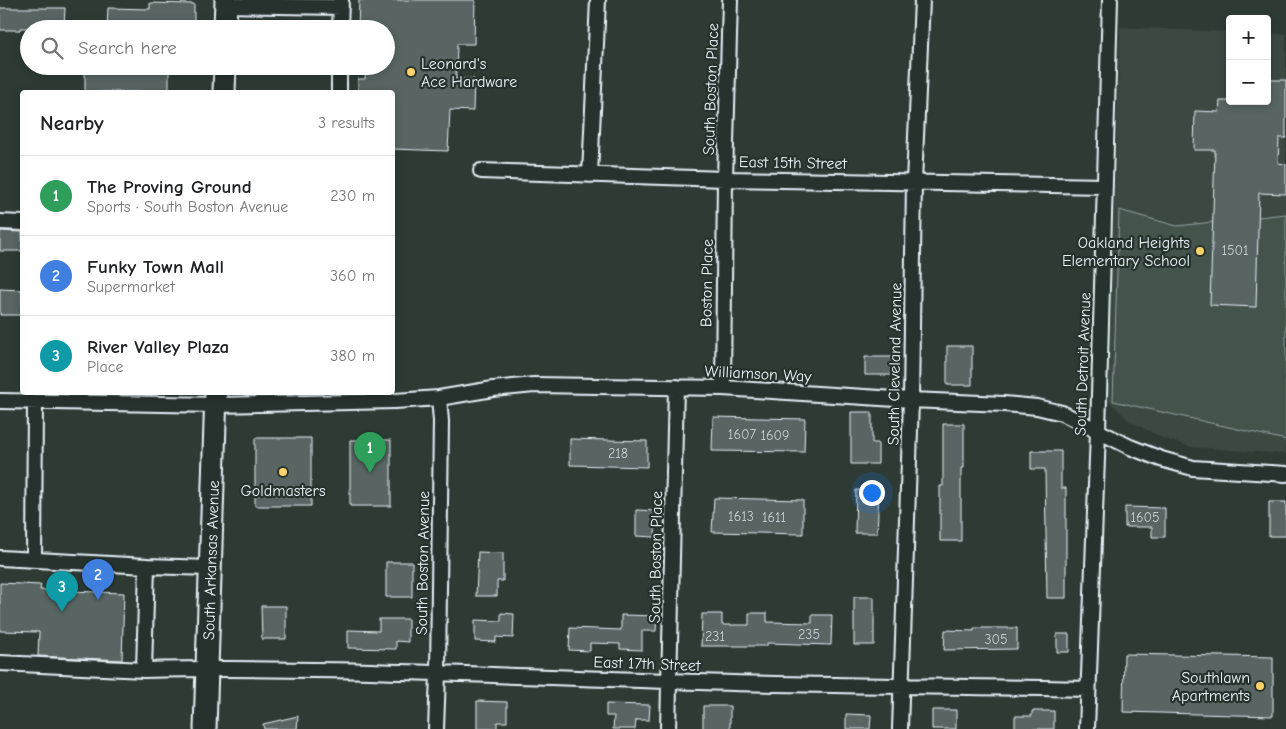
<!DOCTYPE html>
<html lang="en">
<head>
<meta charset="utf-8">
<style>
	:root { --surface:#fff; --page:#f2f2f2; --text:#202124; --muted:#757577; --line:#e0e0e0; --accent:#2563eb }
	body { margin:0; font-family:"Comic Neue",sans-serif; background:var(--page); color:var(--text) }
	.controls { position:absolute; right:15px; top:15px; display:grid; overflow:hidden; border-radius:5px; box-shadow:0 2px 8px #0003 }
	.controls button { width:45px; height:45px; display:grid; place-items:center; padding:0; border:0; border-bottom:1px solid var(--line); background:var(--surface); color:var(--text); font:25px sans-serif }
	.you { position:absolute; left:871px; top:492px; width:18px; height:18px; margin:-12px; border:4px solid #fff; border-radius:50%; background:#1a73e8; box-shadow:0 0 0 8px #1a73e833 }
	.badge { display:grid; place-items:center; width:32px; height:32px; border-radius:50%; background:var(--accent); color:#fff; font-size:16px; font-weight:700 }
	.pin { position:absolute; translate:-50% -41px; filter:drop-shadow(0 1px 2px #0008) }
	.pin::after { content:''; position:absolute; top:26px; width:18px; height:15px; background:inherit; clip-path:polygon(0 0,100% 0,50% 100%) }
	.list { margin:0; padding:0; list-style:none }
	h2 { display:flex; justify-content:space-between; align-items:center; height:65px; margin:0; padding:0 20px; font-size:21px }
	h2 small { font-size:16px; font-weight:400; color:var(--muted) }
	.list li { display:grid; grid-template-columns:32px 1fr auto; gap:15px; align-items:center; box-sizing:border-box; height:80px; padding:0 20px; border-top:1px solid var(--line) }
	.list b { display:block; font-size:19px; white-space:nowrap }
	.list p { margin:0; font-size:16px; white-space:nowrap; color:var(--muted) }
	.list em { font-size:16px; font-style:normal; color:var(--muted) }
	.icon { flex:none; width:28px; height:28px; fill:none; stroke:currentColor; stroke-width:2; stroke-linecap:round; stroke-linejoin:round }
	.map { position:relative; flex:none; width:1286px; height:729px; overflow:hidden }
	.search { position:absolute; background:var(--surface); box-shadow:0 2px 8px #0003; left:20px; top:20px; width:375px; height:55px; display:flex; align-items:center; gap:12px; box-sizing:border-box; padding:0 18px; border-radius:28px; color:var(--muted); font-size:19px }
	.panel { position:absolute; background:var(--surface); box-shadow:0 2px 8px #0003; left:20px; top:90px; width:375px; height:305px; border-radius:5px }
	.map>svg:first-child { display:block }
	.built { fill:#3b4843 }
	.green { fill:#45524e; stroke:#96a2a3 }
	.building { fill:#596563; stroke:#e8f1f8 }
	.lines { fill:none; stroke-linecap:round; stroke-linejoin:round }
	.minor-casing { stroke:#e8f1f8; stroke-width:18 }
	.highway-casing { stroke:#e8f1f8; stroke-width:25 }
	.minor { stroke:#26332d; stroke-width:14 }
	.highway { stroke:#26332d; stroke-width:21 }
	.poi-dot { fill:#ffd166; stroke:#26332d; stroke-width:2 }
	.labels { text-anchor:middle; stroke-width:4.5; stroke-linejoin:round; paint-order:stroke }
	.number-label { font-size:14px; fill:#c4ced3 }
	.poi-label { font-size:16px; fill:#e8f1f8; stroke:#26332d; text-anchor:end }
	.street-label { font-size:16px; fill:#e8f1f8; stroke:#26332d }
</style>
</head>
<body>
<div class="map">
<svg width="1286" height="729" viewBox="0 0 1286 729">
	<rect width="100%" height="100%" fill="#2e3b35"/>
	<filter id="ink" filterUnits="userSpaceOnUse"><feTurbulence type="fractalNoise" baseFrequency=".02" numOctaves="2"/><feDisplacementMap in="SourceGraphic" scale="10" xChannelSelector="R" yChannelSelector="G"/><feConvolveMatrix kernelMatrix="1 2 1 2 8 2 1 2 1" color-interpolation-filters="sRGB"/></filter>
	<g filter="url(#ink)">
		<path class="built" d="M 1120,27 L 1230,32 L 1230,101 L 1267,101 L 1267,33 L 1286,34 L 1286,454 L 1191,447 L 1165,439 L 1129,421 L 1108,400 Z"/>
		<path class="green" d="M 1119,210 L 1177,226 L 1286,214 L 1286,440 L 1113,401 Z"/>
		<path class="building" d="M 359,0 L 475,0 L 474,44 L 457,44 L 456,79 L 474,79 L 473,111 L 450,110 L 448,151 L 392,149 L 392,92 L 358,92 L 358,79 L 365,79 L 366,66 L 386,66 L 386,29 L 358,29 Z
			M 150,3 L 194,4 L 194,29 L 107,29 L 108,8 L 150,9 Z
			M 0,8 L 65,8 L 64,28 L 20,28 L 20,30 L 0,30 Z
			M 85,66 L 169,66 L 169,92 L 85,92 Z
			M 1267,80 L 1286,80 L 1286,138 L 1279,138 L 1278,163 L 1286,164 L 1286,194 L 1259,193 L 1256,307 L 1210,305 L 1215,150 L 1194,150 L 1195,111 L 1219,112 L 1220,101 L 1267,101 Z
			M 0,231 L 22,232 L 22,251 L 0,251 Z
			M 0,289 L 22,290 L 22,315 L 0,315 Z
			M 947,346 L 972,346 L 972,385 L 947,385 Z
			M 865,357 L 895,357 L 895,375 L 865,375 Z
			M 851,412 L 872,412 L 872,443 L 878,443 L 878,464 L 851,464 Z
			M 713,417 L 805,419 L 804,452 L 712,451 Z
			M 943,424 L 964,424 L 964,468 L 961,468 L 961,541 L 940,541 L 940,486 L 943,486 Z
			M 255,438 L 311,438 L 311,506 L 255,506 Z
			M 570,439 L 647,441 L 647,467 L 570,465 Z
			M 350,440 L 391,440 L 391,506 L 350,506 Z
			M 1031,451 L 1061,451 L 1061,488 L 1066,488 L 1066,598 L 1047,598 L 1045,469 L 1031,469 Z
			M 856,490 L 879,491 L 877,533 L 855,533 Z
			M 714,498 L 803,500 L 803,534 L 712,532 Z
			M 1269,502 L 1286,502 L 1286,536 L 1269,536 Z
			M 1125,507 L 1165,508 L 1165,537 L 1152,537 L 1152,527 L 1125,527 Z
			M 636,510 L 656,511 L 655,537 L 636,536 Z
			M 478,552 L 503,553 L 503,581 L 497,581 L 497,596 L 476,596 Z
			M 386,562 L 412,562 L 412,597 L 386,597 Z
			M 0,583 L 41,585 L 40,590 L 124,593 L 122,660 L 38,656 L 39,632 L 0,631 Z
			M 854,597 L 874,597 L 874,645 L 854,645 Z
			M 261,606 L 286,606 L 286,639 L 262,639 Z
			M 501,613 L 514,614 L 513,638 L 496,637 L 496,642 L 475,641 L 475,620 L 501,621 Z
			M 749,613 L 767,613 L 767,622 L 812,623 L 812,615 L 832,615 L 831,645 L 767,643 L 767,646 L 701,646 L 702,614 L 722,614 L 722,625 L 749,625 Z
			M 621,615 L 657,616 L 656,631 L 642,631 L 642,650 L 620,649 L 620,644 L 590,643 L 590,651 L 569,650 L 570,628 L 621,630 Z
			M 379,619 L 408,619 L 408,642 L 396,641 L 396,649 L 348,648 L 348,630 L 379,631 Z
			M 974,628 L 1017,628 L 1017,649 L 944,650 L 945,630 L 974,631 Z
			M 1057,634 L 1069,634 L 1069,652 L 1057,652 Z
			M 1124,654 L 1273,657 L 1273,716 L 1123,712 Z
			M 477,701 L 507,702 L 507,722 L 497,722 L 497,729 L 477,729 Z
			M 606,704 L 650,705 L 649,720 L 636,720 L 635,729 L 613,729 L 614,716 L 606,716 Z
			M 703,706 L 730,706 L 730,729 L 703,729 Z
			M 932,710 L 956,710 L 956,729 L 932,729 Z
			M 1032,711 L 1054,711 L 1054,729 L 1015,729 L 1015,716 L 1032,716 Z
			M 846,714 L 871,715 L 870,729 L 846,729 Z
			M 298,716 L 297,729 L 264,729 L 263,724 Z"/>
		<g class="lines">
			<g class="minor-casing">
				<path id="minor" d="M 226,5 L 341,7
					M 340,29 L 341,0
					M 339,92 L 339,66
					M 481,171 L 725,179 L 1105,186
					M 590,175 L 598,0
					M 0,222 L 22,223
					M 723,388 L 725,179 L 730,0
					M 0,401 L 216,405 L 395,401 L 439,398 L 493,389 L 534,385 L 723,388 L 911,400 L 1004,404 L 1037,407 L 1062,413 L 1130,447 L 1161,459 L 1193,468 L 1286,474
					M 0,558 L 147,566 L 144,670 L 0,663
					M 34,560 L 35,403
					M 147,566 L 210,568
					M 144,670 C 318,666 492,676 666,681 C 806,686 947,686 1088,689
					M 436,729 L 438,674 L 441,421 L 439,398
					M 668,729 L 676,387
					M 900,729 L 911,400 L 914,182 L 922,0
					M 1087,729 L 1098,431 L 1110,0"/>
			</g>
			<g class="highway-casing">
				<g id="highway">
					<path d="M 225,29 L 226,0"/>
					<path d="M 224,92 L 225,66"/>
					<path id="s1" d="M 205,729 L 216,392"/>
				</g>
			</g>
			<use href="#minor" class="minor"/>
			<use href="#highway" class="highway"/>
		</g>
	</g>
	<g class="poi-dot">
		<circle cx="411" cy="72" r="5"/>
		<circle cx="1200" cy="251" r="5"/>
		<circle cx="283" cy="472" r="5"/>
		<circle cx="1260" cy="686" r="5"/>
	</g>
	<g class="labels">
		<g class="number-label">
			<text x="1235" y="255">1501</text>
			<text x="742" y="439">1607</text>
			<text x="775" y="440">1609</text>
			<text x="618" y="458">218</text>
			<text x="741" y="521">1613</text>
			<text x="774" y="522">1611</text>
			<text x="1145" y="522">1605</text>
			<text x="809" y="639">235</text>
			<text x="715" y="641">231</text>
			<text x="996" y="644">305</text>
		</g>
		<g class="poi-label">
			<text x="421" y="69" text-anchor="start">Leonard's<tspan x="421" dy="18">Ace Hardware</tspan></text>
			<text x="1190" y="248">Oakland Heights<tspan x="1190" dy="18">Elementary School</tspan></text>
			<text x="283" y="496" text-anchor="middle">Goldmasters</text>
			<text x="1250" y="683">Southlawn<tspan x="1250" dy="18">Apartments</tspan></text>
		</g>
		<g class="street-label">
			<text transform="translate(710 89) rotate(-88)" y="6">South Boston Place</text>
			<text transform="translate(793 162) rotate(1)" y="6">East 15th Street</text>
			<text transform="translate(706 283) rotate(-89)" y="6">Boston Place</text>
			<text transform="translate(894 364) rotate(-89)" y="6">South Cleveland Avenue</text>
			<text transform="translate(1082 364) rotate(-88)" y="6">South Detroit Avenue</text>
			<text transform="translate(758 373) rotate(3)" y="6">Williamson Way</text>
			<text transform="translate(655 557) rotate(-89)" y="6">South Boston Place</text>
			<text dy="6" stroke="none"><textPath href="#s1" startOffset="169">South Arkansas Avenue</textPath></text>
			<text transform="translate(422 563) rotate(-89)" y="6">South Boston Avenue</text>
			<text transform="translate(647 663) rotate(2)" y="6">East 17th Street</text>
		</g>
	</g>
</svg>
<div class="controls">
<button>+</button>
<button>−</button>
</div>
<div class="you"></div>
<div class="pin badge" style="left:370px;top:473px;background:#2e9e5b">1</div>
<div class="pin badge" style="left:98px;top:600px;background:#3f7fe0">2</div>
<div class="pin badge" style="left:62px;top:612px;background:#0f9aa8">3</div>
<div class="search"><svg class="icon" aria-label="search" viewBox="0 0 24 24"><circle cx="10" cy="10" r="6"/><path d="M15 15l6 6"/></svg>Search here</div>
<section class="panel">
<h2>Nearby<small>3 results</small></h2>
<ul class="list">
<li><span class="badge" style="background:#2e9e5b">1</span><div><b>The Proving Ground</b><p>Sports · South Boston Avenue</p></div><em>230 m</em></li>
<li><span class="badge" style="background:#3f7fe0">2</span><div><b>Funky Town Mall</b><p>Supermarket</p></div><em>360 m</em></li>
<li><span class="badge" style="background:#0f9aa8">3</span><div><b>River Valley Plaza</b><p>Place</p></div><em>380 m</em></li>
</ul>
</section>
</div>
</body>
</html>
